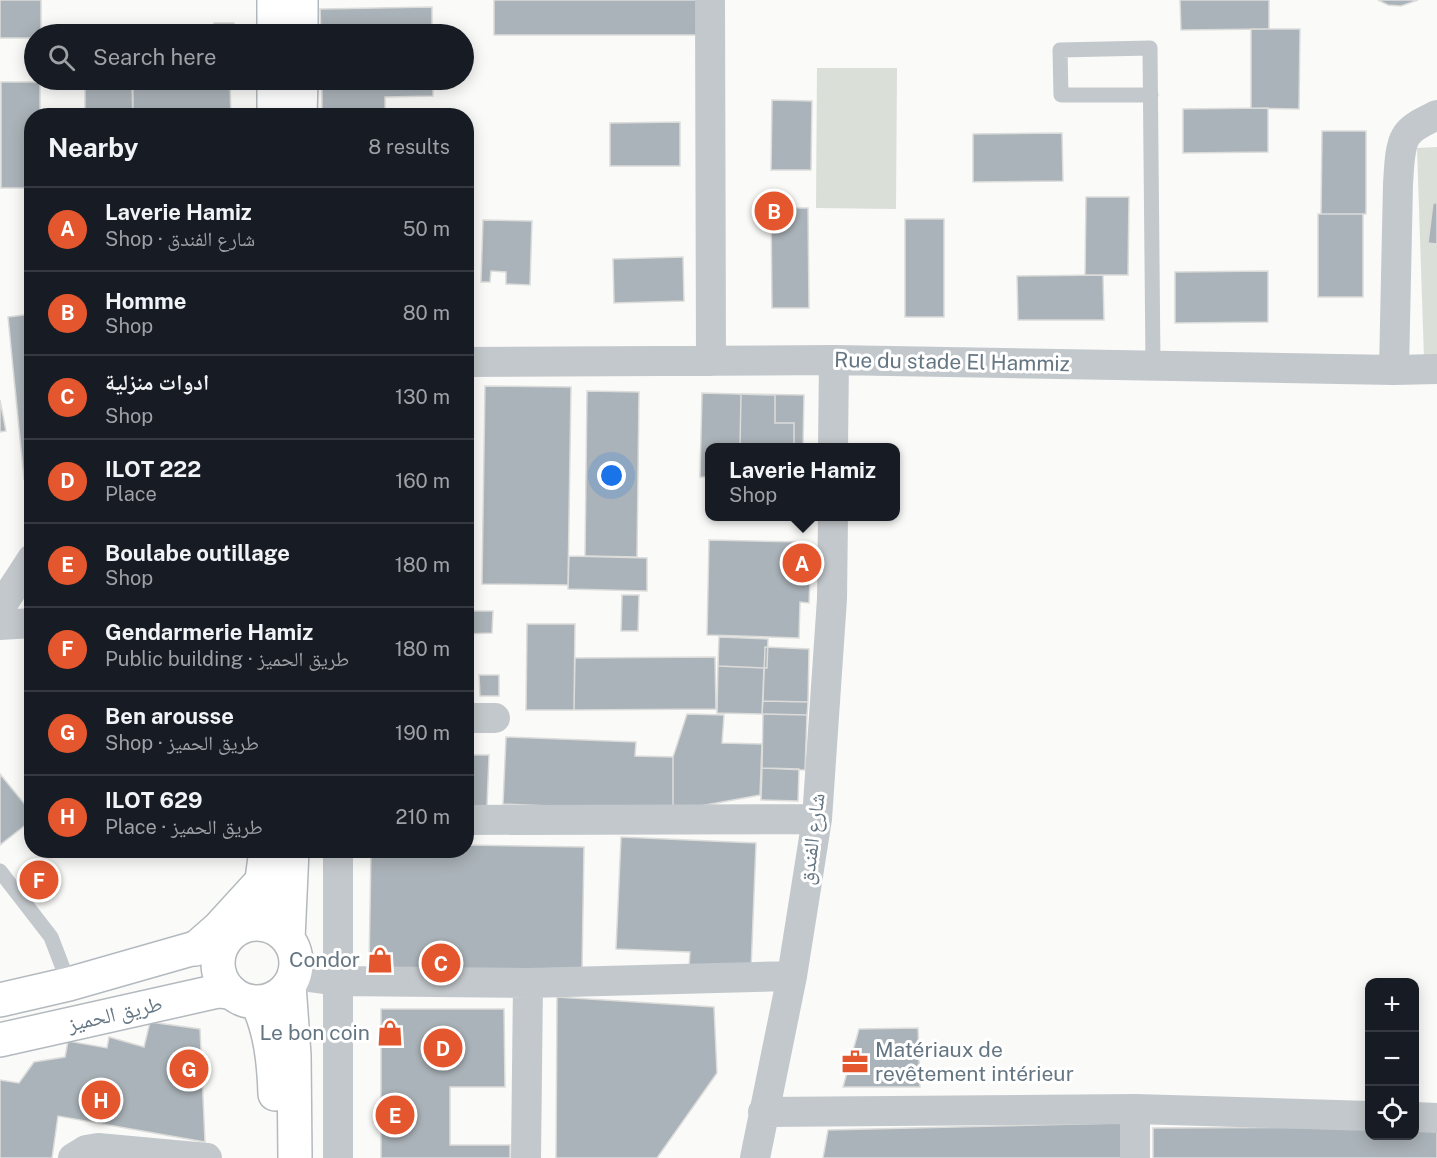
<!DOCTYPE html>
<html lang="en">
<head>
<meta charset="utf-8">
<style>
	:root { --surface:#171b24; --page:#242831; --text:#f1f3f6; --muted:#9ea1a6; --line:#363941; --accent:#e4572e }
	body { margin:0; font-family:"Public Sans","Noto Naskh Arabic",sans-serif; background:var(--page); color:var(--text) }
	.controls { position:absolute; right:18px; bottom:18px; display:grid; overflow:hidden; border-radius:12px; box-shadow:0 3px 15px #0003 }
	.controls button { width:54px; height:54px; display:grid; place-items:center; padding:0; border:0; border-bottom:2px solid var(--line); background:var(--surface); color:var(--text); font:30px sans-serif }
	.you { position:absolute; left:612px; top:476px; width:21px; height:21px; margin:-15px; border:4px solid #fff; border-radius:50%; background:#1a73e8; box-shadow:0 0 0 9px #1a73e833 }
	.badge { display:grid; place-items:center; width:39px; height:39px; border-radius:50%; background:var(--accent); color:#fff; font-size:20px; font-weight:700 }
	.pin { position:absolute; translate:-50% -50%; border:3px solid #fff; box-shadow:0 2px 6px #0006 }
	.popup { position:absolute; left:705px; top:443px; width:195px; height:78px; box-sizing:border-box; display:grid; place-content:center; border-radius:12px; background:var(--surface); filter:drop-shadow(0 2px 4px #0005); font-size:20px; white-space:nowrap; color:var(--muted) }
	.popup b { font-size:22px; color:var(--text) }
	.popup::after { content:''; position:absolute; left:50%; top:100%; margin-left:-12px; border:12px solid transparent; border-top-color:var(--surface) }
	.list { margin:0; padding:0; list-style:none }
	h2 { display:flex; justify-content:space-between; align-items:center; height:78px; margin:0; padding:0 24px; font-size:26px }
	h2 small { font-size:20px; font-weight:400; color:var(--muted) }
	.list li { display:grid; grid-template-columns:39px 1fr auto; gap:18px; align-items:center; box-sizing:border-box; height:84px; padding:0 24px; border-top:2px solid var(--line) }
	.list b { display:block; font-size:22px; white-space:nowrap }
	.list p { margin:0; font-size:20px; white-space:nowrap; color:var(--muted) }
	.list em { font-size:20px; font-style:normal; color:var(--muted) }
	.icon { flex:none; width:33px; height:33px; fill:none; stroke:currentColor; stroke-width:2; stroke-linecap:round; stroke-linejoin:round }
	.map { position:relative; flex:none; width:1437px; height:1158px; overflow:hidden }
	.search { position:absolute; background:var(--surface); box-shadow:0 3px 15px #0003; left:24px; top:24px; width:450px; height:66px; display:flex; align-items:center; gap:15px; box-sizing:border-box; padding:0 21px; border-radius:33px; color:var(--muted); font-size:22px }
	.panel { position:absolute; background:var(--surface); box-shadow:0 3px 15px #0003; left:24px; top:108px; width:450px; height:750px; border-radius:24px }
	.map>svg:first-child { display:block }
	.green { fill:#dadfd7 }
	.building { fill:#aab3b9; stroke:#dcdcda; stroke-width:1.5 }
	.lines { fill:none; stroke-linecap:round; stroke-linejoin:round }
	.secondary-casing { stroke:#b3babf; stroke-width:36 }
	.trunk-casing { stroke:#b4b9bd; stroke-width:36 }
	.service { stroke:#c3c8cc; stroke-width:15 }
	.minor { stroke:#c3c8cc; stroke-width:30 }
	.secondary { stroke:#fff; stroke-width:33 }
	.trunk { stroke:#fff; stroke-width:33 }
	.labels { text-anchor:middle; stroke-width:6; stroke-linejoin:round; paint-order:stroke }
	.street-label { font-size:21px; fill:#657683; stroke:#fff }
	.poi-label { font-size:21px; fill:#657683; stroke:#fff; text-anchor:end }
</style>
</head>
<body>
<div class="map">
<svg width="1437" height="1158" viewBox="0 0 1437 1158">
	<rect width="100%" height="100%" fill="#fafaf8"/>
	<path class="green" d="M 817,68 L 897,68 L 896,209 L 816,208 Z
		M 1437,147 L 1437,359 L 1424,359 L 1417,148 Z"/>
	<path class="building" d="M 0,0 L 41,0 L 41,34 L 34,34 L 34,38 L 0,38 Z
		M 494,0 L 704,0 L 704,35 L 494,35 Z
		M 1180,0 L 1269,0 L 1269,29 L 1181,30 Z
		M 1378,0 L 1418,0 L 1401,6 L 1388,5 Z
		M 432,7 L 432,34 L 321,34 L 320,9 Z
		M 214,23 L 234,23 L 234,34 L 214,34 Z
		M 1251,29 L 1300,29 L 1299,109 L 1251,108 Z
		M 322,80 L 433,80 L 433,96 L 385,97 L 385,116 L 322,116 Z
		M 1,82 L 40,82 L 40,116 L 32,116 L 32,188 L 1,188 Z
		M 85,85 L 133,85 L 133,116 L 85,116 Z
		M 230,85 L 231,116 L 133,116 L 132,88 Z
		M 772,100 L 812,101 L 811,170 L 771,170 Z
		M 1268,108 L 1268,152 L 1183,153 L 1183,109 Z
		M 680,122 L 680,166 L 610,166 L 610,123 Z
		M 1322,131 L 1366,131 L 1366,214 L 1321,214 Z
		M 1062,133 L 1063,181 L 973,182 L 973,134 Z
		M 1086,197 L 1129,197 L 1128,275 L 1085,275 Z
		M 1433,203 L 1437,203 L 1437,244 L 1428,243 Z
		M 771,208 L 808,208 L 809,308 L 772,308 Z
		M 1318,214 L 1363,214 L 1363,297 L 1318,297 Z
		M 905,219 L 944,219 L 944,317 L 905,317 Z
		M 483,220 L 532,221 L 530,285 L 506,284 L 506,272 L 491,271 L 490,282 L 481,282 Z
		M 683,257 L 684,301 L 614,303 L 613,259 Z
		M 1268,271 L 1268,322 L 1175,323 L 1175,272 Z
		M 1103,275 L 1104,320 L 1018,320 L 1017,276 Z
		M 32,314 L 32,478 L 24,479 L 8,317 Z
		M 485,386 L 571,387 L 568,585 L 482,584 Z
		M 587,391 L 639,392 L 637,557 L 585,556 Z
		M 702,393 L 775,395 L 775,423 L 794,423 L 794,448 L 709,448 L 709,477 L 700,477 Z
		M 741,394 L 804,395 L 803,448 L 740,448 Z
		M 0,400 L 6,431 L 0,432 Z
		M 709,540 L 802,542 L 801,579 L 810,579 L 809,603 L 800,602 L 799,638 L 707,635 Z
		M 569,556 L 647,558 L 647,591 L 568,589 Z
		M 622,595 L 639,595 L 638,631 L 621,631 Z
		M 466,611 L 493,611 L 492,633 L 466,634 Z
		M 527,624 L 575,624 L 574,710 L 526,710 Z
		M 719,637 L 768,639 L 767,668 L 718,666 Z
		M 765,647 L 809,649 L 808,702 L 763,701 Z
		M 715,657 L 716,709 L 574,710 L 575,658 Z
		M 718,666 L 764,668 L 762,714 L 717,713 Z
		M 479,675 L 499,675 L 499,696 L 480,696 Z
		M 763,701 L 808,702 L 807,715 L 762,714 Z
		M 687,714 L 724,715 L 722,743 L 762,744 L 760,795 L 673,811 L 673,757 Z
		M 763,714 L 807,715 L 805,770 L 762,768 Z
		M 506,737 L 636,742 L 635,756 L 673,757 L 673,811 L 503,804 Z
		M 466,755 L 489,755 L 487,806 L 466,806 Z
		M 762,768 L 799,769 L 798,801 L 761,800 Z
		M 0,774 L 32,813 L 32,820 L 0,845 Z
		M 621,837 L 756,843 L 751,970 L 689,967 L 690,952 L 616,949 Z
		M 466,845 L 584,847 L 582,971 L 369,968 L 371,850 L 466,850 Z
		M 557,997 L 714,1007 L 717,1073 L 657,1158 L 556,1158 Z
		M 381,1009 L 504,1009 L 505,1087 L 450,1087 L 450,1145 L 510,1145 L 510,1158 L 381,1158 Z
		M 150,1022 L 200,1029 L 205,1142 L 58,1116 L 52,1158 L 0,1158 L 0,1080 L 19,1083 L 34,1062 L 65,1057 L 68,1041 L 107,1048 L 109,1037 L 144,1047 Z
		M 918,1028 L 920,1087 L 843,1087 L 859,1029 Z
		M 1121,1123 L 1122,1158 L 823,1158 L 828,1130 Z
		M 1370,1127 L 1370,1136 L 1414,1136 L 1414,1127 L 1437,1127 L 1437,1158 L 1153,1158 L 1153,1128 Z"/>
	<g class="lines">
		<g class="secondary-casing">
			<path id="secondary" d="M 0,1000 L 69,984 L 223,940
				M 0,1040 L 218,991 L 231,992"/>
		</g>
		<g class="trunk-casing">
			<path id="trunk" d="M 274,34 L 274,0
				M 301,34 L 301,0
				M 274,116 L 274,80
				M 300,116 L 301,80
				M 259,902 L 266,850
				M218 963a39 39 0 1 1 78 0a39 39 0 1 1-78 0Z
				M 288,939 L 292,850
				M 195,949 L 219,928 L 262,881
				M 289,985 L 294,1055 L 295,1158
				M 257,1002 C 271,1031 274,1063 275,1094"/>
		</g>
		<path class="service" d="M 1151,95 L 1061,95 L 1060,50 L 1150,48 L 1153,365
			M 0,871 L 51,937 L 69,984"/>
		<path class="minor" d="M 710,0 L 711,361
			M 466,362 L 834,360 L 1394,370 L 1437,369
			M 1394,370 L 1398,184 C 1399,172 1399,147 1406,136 C 1412,126 1427,120 1437,115
			M 833,448 L 834,360
			M 0,608 L 32,559
			M 0,625 L 32,623
			M 466,718 L 495,718
			M 466,820 L 817,819
			M 294,975 L 338,981 L 528,983 L 792,976
			M 1135,1109 L 1135,1158
			M 763,1112 L 1135,1109 L 1370,1116
			M 1414,1117 L 1437,1118
			M 73,1158 L 86,1150 L 98,1148 L 207,1158
			M 338,1158 L 338,850
			M 526,1158 L 528,983
			M 755,1158 L 792,976 L 817,819 L 832,599 L 833,516"/>
		<use href="#secondary" class="secondary"/>
		<use href="#trunk" class="trunk"/>
	</g>
	<defs>
		<g id="shop-bare" transform="scale(2.07)"><path d="M-5-2.5h2.3a2.7 3.5 0 0 1 5.4 0H5L5.5 6h-11ZM-1.5-2.5h3a1.5 2.3 0 0 0-3 0Z" fill="#e4572e" stroke="#fff" stroke-width="2.5" paint-order="stroke"/></g>
		<g id="office-bare" transform="scale(2.07)"><path d="M-6-3h4V-5.5h4V-3h4V5H-6ZM-1-4.5V-3h2v-1.5ZM-6 0V1H6V0Z" fill="#e4572e" stroke="#fff" stroke-width="2.5" paint-order="stroke"/></g>
	</defs>
	<g fill-rule="evenodd">
		<use href="#shop-bare" x="380" y="960"/>
		<use href="#shop-bare" x="390" y="1033"/>
		<use href="#office-bare" x="855" y="1062"/>
	</g>
	<g class="labels">
		<g class="street-label">
			<text transform="translate(952 362) rotate(1)" y="7">Rue du stade El Hammiz</text>
			<text transform="translate(812 839) rotate(-83)" y="7">شارع الفندق</text>
			<text transform="translate(115 1014) rotate(-13)" y="7">طريق الحميز</text>
		</g>
		<g class="poi-label">
			<text x="360" y="967">Condor</text>
			<text x="370" y="1040">Le bon coin</text>
			<text x="875" y="1057" text-anchor="start">Matériaux de<tspan x="875" dy="24">revêtement intérieur</tspan></text>
		</g>
	</g>
</svg>
<div class="controls">
<button>+</button>
<button>−</button>
<button><svg class="icon" aria-label="locate" viewBox="0 0 24 24"><circle cx="12" cy="12" r="6"/><path d="M12 2v4M12 18v4M2 12h4M18 12h4"/></svg></button>
</div>
<div class="you"></div>
<div class="pin badge" style="left:802px;top:563px">A</div>
<div class="popup"><b>Laverie Hamiz</b>Shop</div>
<div class="pin badge" style="left:774px;top:211px">B</div>
<div class="pin badge" style="left:441px;top:963px">C</div>
<div class="pin badge" style="left:443px;top:1048px">D</div>
<div class="pin badge" style="left:395px;top:1115px">E</div>
<div class="pin badge" style="left:39px;top:880px">F</div>
<div class="pin badge" style="left:189px;top:1069px">G</div>
<div class="pin badge" style="left:101px;top:1100px">H</div>
<div class="search"><svg class="icon" aria-label="search" viewBox="0 0 24 24"><circle cx="10" cy="10" r="6"/><path d="M15 15l6 6"/></svg>Search here</div>
<section class="panel">
<h2>Nearby<small>8 results</small></h2>
<ul class="list">
<li><span class="badge">A</span><div><b>Laverie Hamiz</b><p>Shop · شارع الفندق</p></div><em>50 m</em></li>
<li><span class="badge">B</span><div><b>Homme</b><p>Shop</p></div><em>80 m</em></li>
<li><span class="badge">C</span><div><b>ادوات منزلية</b><p>Shop</p></div><em>130 m</em></li>
<li><span class="badge">D</span><div><b>ILOT 222</b><p>Place</p></div><em>160 m</em></li>
<li><span class="badge">E</span><div><b>Boulabe outillage</b><p>Shop</p></div><em>180 m</em></li>
<li><span class="badge">F</span><div><b>Gendarmerie Hamiz</b><p>Public building · طريق الحميز</p></div><em>180 m</em></li>
<li><span class="badge">G</span><div><b>Ben arousse</b><p>Shop · طريق الحميز</p></div><em>190 m</em></li>
<li><span class="badge">H</span><div><b>ILOT 629</b><p>Place · طريق الحميز</p></div><em>210 m</em></li>
</ul>
</section>
</div>
</body>
</html>
